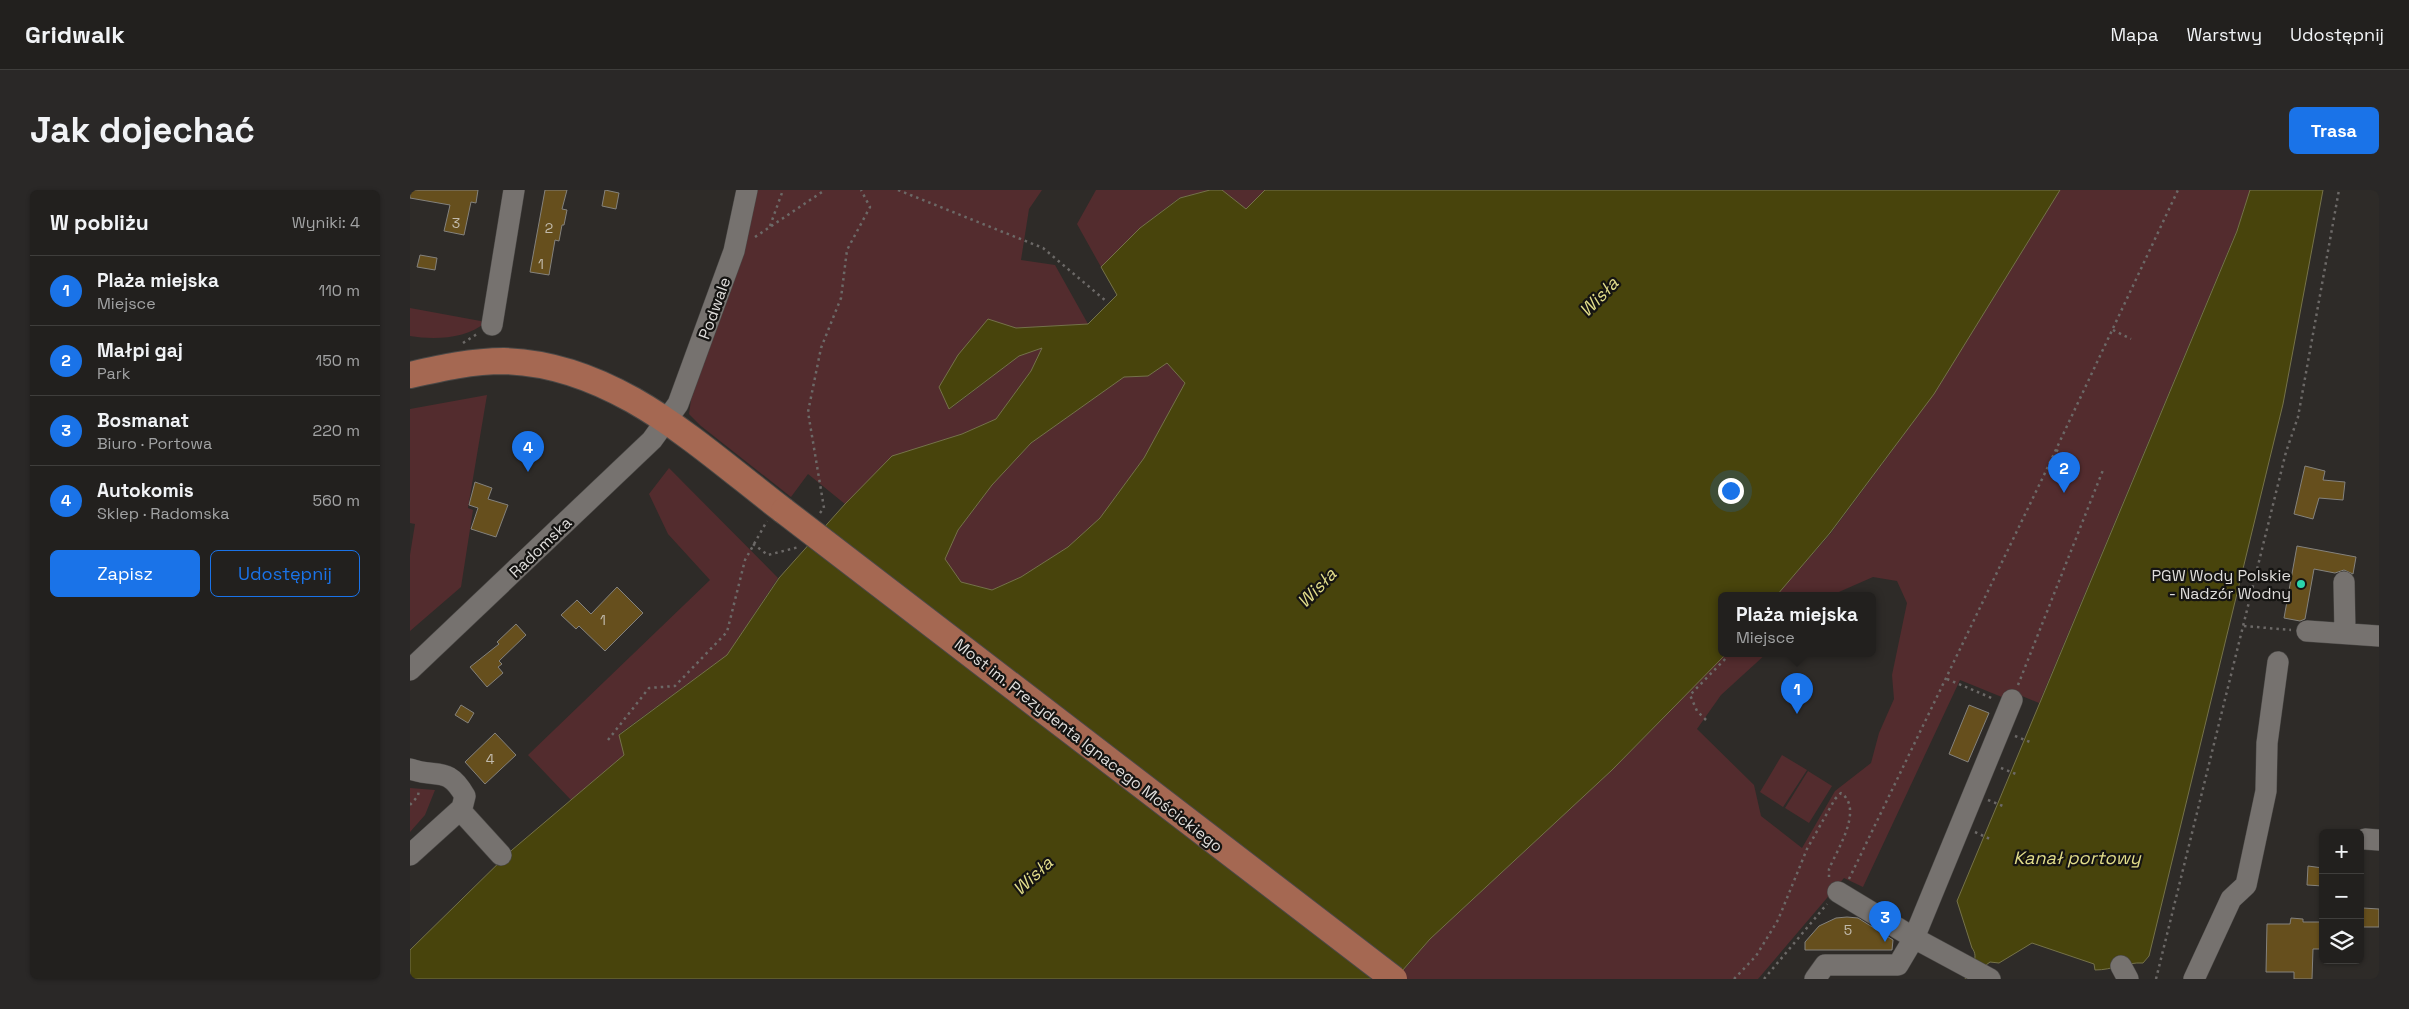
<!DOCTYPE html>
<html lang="pl">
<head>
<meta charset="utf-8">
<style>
	:root { --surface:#22201e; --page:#2a2827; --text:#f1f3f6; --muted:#a2a3a4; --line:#3f3e3c; --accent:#1a73e8 }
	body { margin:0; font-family:"Space Grotesk",sans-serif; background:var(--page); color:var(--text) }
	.controls { position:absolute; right:15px; bottom:15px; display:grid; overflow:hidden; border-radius:8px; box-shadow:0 1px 4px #0004 }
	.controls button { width:45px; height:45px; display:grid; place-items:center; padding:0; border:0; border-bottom:1px solid var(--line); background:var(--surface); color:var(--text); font:25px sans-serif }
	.you { position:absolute; left:1320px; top:300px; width:18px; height:18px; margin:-12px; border:4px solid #fff; border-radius:50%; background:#1a73e8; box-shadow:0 0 0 8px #1a73e833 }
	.badge { display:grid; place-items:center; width:32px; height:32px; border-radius:50%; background:var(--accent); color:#fff; font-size:16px; font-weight:700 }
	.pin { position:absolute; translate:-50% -41px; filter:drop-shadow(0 1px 2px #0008) }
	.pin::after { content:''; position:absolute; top:26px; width:18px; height:15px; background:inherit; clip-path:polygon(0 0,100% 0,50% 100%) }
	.popup { position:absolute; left:1308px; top:402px; width:158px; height:65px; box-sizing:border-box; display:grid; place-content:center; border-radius:8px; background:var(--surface); filter:drop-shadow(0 1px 4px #0005); font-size:16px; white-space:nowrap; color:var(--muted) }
	.popup b { font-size:19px; color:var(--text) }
	.popup::after { content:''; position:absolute; left:50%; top:100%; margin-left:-10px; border:10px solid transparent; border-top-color:var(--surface) }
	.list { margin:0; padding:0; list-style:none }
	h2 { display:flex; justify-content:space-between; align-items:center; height:65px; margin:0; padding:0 20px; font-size:21px }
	h2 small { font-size:16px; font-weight:400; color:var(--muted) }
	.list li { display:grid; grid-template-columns:32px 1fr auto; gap:15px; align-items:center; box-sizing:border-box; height:70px; padding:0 20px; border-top:1px solid var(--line) }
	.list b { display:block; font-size:19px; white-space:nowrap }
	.list p { margin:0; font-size:16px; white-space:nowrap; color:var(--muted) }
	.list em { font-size:16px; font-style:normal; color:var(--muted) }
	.actions { display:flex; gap:10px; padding:15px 20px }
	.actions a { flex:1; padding:11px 0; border:1px solid var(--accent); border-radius:8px; text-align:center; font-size:18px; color:var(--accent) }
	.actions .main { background:var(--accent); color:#fff }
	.icon { flex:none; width:28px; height:28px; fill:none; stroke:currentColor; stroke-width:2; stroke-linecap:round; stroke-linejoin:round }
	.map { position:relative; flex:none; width:1969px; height:789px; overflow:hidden; border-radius:8px }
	header { display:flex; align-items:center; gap:30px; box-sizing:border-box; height:70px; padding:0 25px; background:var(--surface); border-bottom:1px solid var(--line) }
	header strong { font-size:24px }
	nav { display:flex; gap:28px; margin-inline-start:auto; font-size:18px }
	.intro { display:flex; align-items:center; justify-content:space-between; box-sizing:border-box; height:120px; padding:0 30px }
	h1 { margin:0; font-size:35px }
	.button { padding:12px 22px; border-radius:8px; background:var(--accent); color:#fff; font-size:18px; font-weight:700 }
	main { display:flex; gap:30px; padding:0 30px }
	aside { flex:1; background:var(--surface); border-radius:8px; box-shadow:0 1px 4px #0004 }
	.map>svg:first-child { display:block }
	.green { fill:#532c2e }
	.water { fill:#48440c; stroke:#75724a; fill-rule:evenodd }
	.building { fill:#664f1d; stroke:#84827d }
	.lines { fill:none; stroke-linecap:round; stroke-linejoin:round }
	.minor-casing { stroke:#4a4846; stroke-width:22 }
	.major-casing { stroke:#4a4846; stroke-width:28 }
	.path { stroke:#6c6967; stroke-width:2.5; stroke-dasharray:2.5 4; stroke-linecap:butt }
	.minor { stroke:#76726f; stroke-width:21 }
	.major { stroke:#a56852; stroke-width:26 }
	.major-bridge-casing { stroke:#4a4846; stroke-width:28; stroke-linecap:butt }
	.major-bridge { stroke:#a56852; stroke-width:26 }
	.poi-dot { fill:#2bd5ac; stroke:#151412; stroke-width:2 }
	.labels { text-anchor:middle; stroke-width:4.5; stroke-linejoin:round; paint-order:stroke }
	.number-label { font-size:14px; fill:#c1baac }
	.street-label { font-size:16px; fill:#dfdddb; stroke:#151412 }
	.poi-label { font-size:16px; fill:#dfdddb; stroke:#151412; text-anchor:end }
	.water-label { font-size:18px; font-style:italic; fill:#e1dc8a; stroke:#151412 }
</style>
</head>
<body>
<header>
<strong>Gridwalk</strong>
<nav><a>Mapa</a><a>Warstwy</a><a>Udostępnij</a></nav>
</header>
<div class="intro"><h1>Jak dojechać</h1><a class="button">Trasa</a></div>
<main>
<aside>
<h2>W pobliżu<small>Wyniki: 4</small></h2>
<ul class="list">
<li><span class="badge">1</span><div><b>Plaża miejska</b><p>Miejsce</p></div><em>110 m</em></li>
<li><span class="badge">2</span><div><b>Małpi gaj</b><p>Park</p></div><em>150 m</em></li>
<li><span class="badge">3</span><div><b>Bosmanat</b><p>Biuro · Portowa</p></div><em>220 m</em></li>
<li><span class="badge">4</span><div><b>Autokomis</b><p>Sklep · Radomska</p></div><em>560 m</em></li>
</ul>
<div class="actions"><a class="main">Zapisz</a><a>Udostępnij</a></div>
</aside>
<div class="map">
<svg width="1969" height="789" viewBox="0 0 1969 789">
	<rect width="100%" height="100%" fill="#2e2b28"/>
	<path class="green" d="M 343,0 L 632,0 L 619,19 L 611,70 L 645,75 L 678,134 L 606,138 L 540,219 L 609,166 L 632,158 L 621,181 L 586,229 L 552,244 L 483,266 L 435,314 L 398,284 L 381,307 L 291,236 L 279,224 L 281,210 L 323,87 Z
		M 686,0 L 800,0 L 769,8 L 730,38 L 691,77 L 667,34 Z
		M 812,0 L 855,0 L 836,19 Z
		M 1650,0 L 1840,0 L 1827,40 L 1629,513 L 1612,506 L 1609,514 L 1550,490 L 1453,697 L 1434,688 L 1348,789 L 986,789 L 1020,749 L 1202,580 L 1317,463 L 1357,463 L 1311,505 L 1287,539 L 1344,595 L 1351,626 L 1392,658 L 1425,601 L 1461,573 L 1469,543 L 1484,509 L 1482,485 L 1497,413 L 1487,391 L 1463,387 L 1422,405 L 1367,405 L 1421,343 L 1524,204 Z
		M 0,118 L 76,132 C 57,149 24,150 0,146 Z
		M 757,173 L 775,193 L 734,268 L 690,328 L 658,357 L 611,387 L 582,400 L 551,392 L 534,369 L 548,340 L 582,295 L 621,253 L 714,187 L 738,186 Z
		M 77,205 L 58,318 L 63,320 L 51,397 L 0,441 L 0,365 L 5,334 L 0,333 L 0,219 Z
		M 259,278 L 368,388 L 317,465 L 209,544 L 214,565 L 161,610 L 118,565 L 300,390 L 258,344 L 239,304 Z
		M 1372,565 L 1397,580 L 1373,617 L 1350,602 Z
		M 1398,581 L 1422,596 L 1399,633 L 1375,618 Z
		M 0,598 L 25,600 L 15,625 L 0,642 Z"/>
	<path class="water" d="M 800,0 L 812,0 L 836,19 L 855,0 L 1650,0 L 1524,204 L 1420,343 L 1367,405 L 1312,405 L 1312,463 L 1317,463 L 1202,580 L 1020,749 L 985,789 L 0,789 L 0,760 L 102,660 L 214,565 L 209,545 L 317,465 L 369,388 L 435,314 L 482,266 L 552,244 L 586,229 L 621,181 L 632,158 L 609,166 L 539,219 L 529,197 L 548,165 L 578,129 L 606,138 L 678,134 L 707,105 L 691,77 L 730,38 L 770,8 ZM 757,173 L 775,193 L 734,268 L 690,328 L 658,357 L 611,387 L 582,400 L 551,392 L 535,369 L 548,340 L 582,295 L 621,253 L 714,187 L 738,186 Z
		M 1840,0 L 1913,0 L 1873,214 L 1739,766 L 1733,773 C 1716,772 1703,780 1685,780 L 1684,774 L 1622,753 L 1589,773 L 1580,772 L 1576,775 L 1568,789 L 1555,789 C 1560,780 1570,768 1562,758 L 1547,711 L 1827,41 Z"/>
	<path class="building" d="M 0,0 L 68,0 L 66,13 L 61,12 L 54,45 L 34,41 L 40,15 L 0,8 Z
		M 135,0 L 157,0 L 152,19 L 157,20 L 154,35 L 152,35 L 149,51 L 145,50 L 139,85 L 120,82 Z
		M 195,0 L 209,3 L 206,19 L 192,16 Z
		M 10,65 L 27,68 L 25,80 L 7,77 Z
		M 1895,276 L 1915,281 L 1913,290 L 1935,292 L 1933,310 L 1909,308 L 1903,329 L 1884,324 Z
		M 65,292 L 82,298 L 78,309 L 98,315 L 86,347 L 61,339 L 68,318 L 59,315 Z
		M 1887,356 L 1946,367 L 1943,384 L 1934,380 L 1925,383 L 1904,379 L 1895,429 L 1890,431 L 1874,428 Z
		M 207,397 L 233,423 L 195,461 L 169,436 L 166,439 L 151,425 L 167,410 L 181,424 Z
		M 106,434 L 116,445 L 89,471 L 92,474 L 88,477 L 93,483 L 77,497 L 60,477 L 89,454 L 87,452 Z
		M 51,515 L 64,523 L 58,533 L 45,525 Z
		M 1559,515 L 1579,523 L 1558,572 L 1539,564 Z
		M 85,543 L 106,565 L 75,594 L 55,572 Z
		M 1898,676 L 1913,678 L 1913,696 L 1897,695 Z
		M 1953,718 L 1969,719 L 1969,737 L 1950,737 L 1950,723 L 1953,723 Z
		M 1437,727 L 1448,728 L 1483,750 L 1482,760 L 1395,760 L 1395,752 L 1409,736 L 1426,728 Z
		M 1881,728 L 1893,729 L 1893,732 L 1913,732 L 1913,759 L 1903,759 L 1902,789 L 1884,789 L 1884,782 L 1856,782 L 1857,734 L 1880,734 Z"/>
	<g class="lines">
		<g class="minor-casing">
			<path id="minor" d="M 82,135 L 104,0
				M 1934,392 L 1935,443
				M 1897,441 L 1969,446
				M 0,480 L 242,250 L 268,214 L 324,61 L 337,0
				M 0,579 C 28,589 37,575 55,606 L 52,618 L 0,665
				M 50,620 L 91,665
				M 1955,649 L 1969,650
				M 1428,702 L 1504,748 L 1580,789
				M 1711,776 L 1718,789
				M 1405,789 L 1415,775 L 1488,775 L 1504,748 L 1602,510
				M 1784,789 L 1821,709 L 1836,695 L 1856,601 L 1857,553 L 1868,472"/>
		</g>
		<g class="major-casing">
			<path id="major" d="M 0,185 C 31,178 62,171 94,171 C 206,174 290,257 374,321"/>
		</g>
		<path class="path" d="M 488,0 L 633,58 L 696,111
			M 360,36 L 373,0
			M 345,47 L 415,0
			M 1703,140 L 1721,149
			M 53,153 L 67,144
			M 1646,260 L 1666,270
			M 410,323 L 414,318 L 398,222 L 411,158 L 431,108 L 437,60 L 460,17 L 451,0
			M 343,354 L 358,365 L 389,357
			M 1834,436 L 1881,440
			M 1537,489 L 1584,509
			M 1608,495 L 1693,280
			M 1296,530 L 1287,521 L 1280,505 L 1321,463
			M 1605,546 L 1620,552
			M 198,550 L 239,498 L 265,496 L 317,442 L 335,370 L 357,331
			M 1591,578 L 1606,584
			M 1578,610 L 1593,616
			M 0,615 L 8,606 L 9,599
			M 1565,642 L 1580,649
			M 1439,689 L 1634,285 L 1768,0
			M 1324,789 L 1346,766 L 1368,730 L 1397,659 L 1425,609 L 1431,603 C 1454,619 1427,660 1419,679 L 1419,687
			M 1354,789 L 1417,714
			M 1746,789 L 1876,262 L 1888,227 L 1929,0"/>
		<use href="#minor" class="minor"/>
		<use href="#major" class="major"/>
		<g class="major-bridge-casing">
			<path id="major-bridge" d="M 374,321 L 984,789"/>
		</g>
		<use href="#major-bridge" class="major-bridge"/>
	</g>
	<circle class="poi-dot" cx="1891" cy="394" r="5"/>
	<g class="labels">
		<g class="number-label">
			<text x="46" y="38">3</text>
			<text x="139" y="43">2</text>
			<text x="131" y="79">1</text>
			<text x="193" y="435">1</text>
			<text x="80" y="574">4</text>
			<text x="1438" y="745">5</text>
		</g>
		<g class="street-label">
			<text transform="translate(304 118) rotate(-70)" y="6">Podwale</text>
			<text transform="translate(130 357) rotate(-44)" y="6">Radomska</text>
			<text transform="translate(679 555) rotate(38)" y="6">Most im. Prezydenta Ignacego Mościckiego</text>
		</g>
		<g class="poi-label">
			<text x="1881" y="391">PGW Wody Polskie<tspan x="1881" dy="18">- Nadzór Wodny</tspan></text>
		</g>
		<g class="water-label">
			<text transform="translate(1189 107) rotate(-46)" y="6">Wisła</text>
			<text transform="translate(907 398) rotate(-46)" y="6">Wisła</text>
			<text x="1667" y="674">Kanał portowy</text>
			<text transform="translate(623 686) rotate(-43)" y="6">Wisła</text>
		</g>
	</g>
</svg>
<div class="controls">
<button>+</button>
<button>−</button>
<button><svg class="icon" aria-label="layers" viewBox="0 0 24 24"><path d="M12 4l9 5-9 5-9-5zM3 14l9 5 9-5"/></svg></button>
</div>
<div class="you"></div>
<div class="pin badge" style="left:1387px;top:524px">1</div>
<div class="popup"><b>Plaża miejska</b>Miejsce</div>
<div class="pin badge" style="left:1654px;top:303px">2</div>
<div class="pin badge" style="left:1475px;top:752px">3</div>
<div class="pin badge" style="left:118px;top:282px">4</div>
</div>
</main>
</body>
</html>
